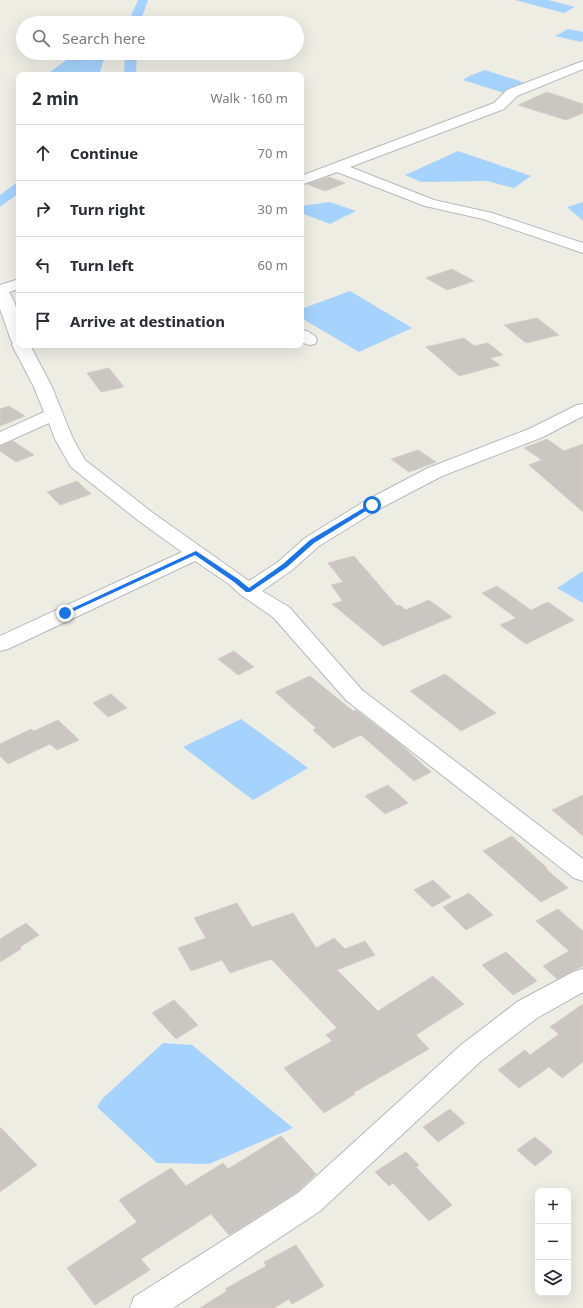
<!DOCTYPE html>
<html lang="en">
<head>
<meta charset="utf-8">
<style>
	:root { --surface:#fff; --page:#f2f2f3; --text:#2b2b33; --muted:#7c7c81; --line:#e1e1e2 }
	body { margin:0; font-family:"Noto Sans",sans-serif; background:var(--page); color:var(--text) }
	.controls { position:absolute; right:12px; bottom:12px; display:grid; overflow:hidden; border-radius:8px; box-shadow:0 4px 16px #0002 }
	.controls button { width:36px; height:36px; display:grid; place-items:center; padding:0; border:0; border-bottom:1px solid var(--line); background:var(--surface); color:var(--text); font:20px sans-serif }
	.stop { position:absolute; width:12px; height:12px; margin:-9px; border:3px solid #1a73e8; border-radius:50%; background:#fff }
	.stop.end { background:#1a73e8; border-color:#fff; box-shadow:0 1px 4px #0008 }
	.list { margin:0; padding:0; list-style:none }
	h2 { display:flex; justify-content:space-between; align-items:center; height:52px; margin:0; padding:0 16px; font-size:17px }
	h2 small { font-size:13px; font-weight:400; color:var(--muted) }
	.list li { display:grid; grid-template-columns:26px 1fr auto; gap:12px; align-items:center; box-sizing:border-box; height:56px; padding:0 16px; border-top:1px solid var(--line) }
	.list b { display:block; font-size:15px; white-space:nowrap }
	.list em { font-size:13px; font-style:normal; color:var(--muted) }
	.icon { flex:none; width:22px; height:22px; fill:none; stroke:currentColor; stroke-width:2; stroke-linecap:round; stroke-linejoin:round }
	.map { position:relative; flex:none; width:583px; height:1308px; overflow:hidden }
	.search { position:absolute; background:var(--surface); box-shadow:0 4px 16px #0002; left:16px; top:16px; width:288px; height:44px; display:flex; align-items:center; gap:10px; box-sizing:border-box; padding:0 14px; border-radius:22px; color:var(--muted); font-size:15px }
	.panel { position:absolute; background:var(--surface); box-shadow:0 4px 16px #0002; left:16px; top:72px; width:288px; height:276px; border-radius:8px }
	.map>svg:first-child { display:block }
	.water { fill:#a5d3fd }
	.lines { fill:none; stroke-linecap:round; stroke-linejoin:round }
	.canal { fill:#a5d3fd; fill-rule:evenodd }
	.building { fill:#cac6c1; stroke:#d3cfc3 }
	.minor-casing { stroke:#b7b9be; stroke-width:2 }
	.minor { fill:#fff; fill-rule:evenodd }
	.route { fill:#1a73e8 }
</style>
</head>
<body>
<div class="map">
<svg width="583" height="1308" viewBox="0 0 583 1308">
	<rect width="100%" height="100%" fill="#eeede4"/>
	<path class="water" d="M 515,0 L 548,0 L 575,7 L 564,13 Z
		M 568,29 L 583,32 L 583,40 L 581,42 L 555,36 Z
		M 76,53 L 106,53 L 99,75 L 72,75 L 50,72 Z
		M 485,70 L 526,83 L 504,93 L 463,80 L 469,76 Z
		M 458,151 L 531,176 L 514,188 L 487,181 L 421,182 L 405,175 Z
		M 19,181 L 19,193 L 0,207 L 0,195 Z
		M 330,202 L 356,211 L 330,224 L 301,213 L 301,206 Z
		M 583,202 L 583,221 L 567,207 Z
		M 350,291 L 412,328 L 359,352 L 301,318 L 301,309 Z
		M 583,571 L 583,603 L 557,588 Z
		M 241,719 L 308,768 L 253,800 L 183,747 Z
		M 163,1043 L 192,1045 L 293,1128 L 209,1164 L 157,1163 L 97,1107 L 103,1098 Z"/>
	<g class="lines">
		<path class="canal" d="M 138,0 L 148,0 L 140,23 L 128,23 Z
			M 125,53 L 137,53 L 136,75 L 124,75 Z"/>
	</g>
	<path class="building" d="M 547,92 L 583,104 L 583,113 L 566,120 L 518,105 Z
		M 329,177 L 345,183 L 325,191 L 307,184 Z
		M 452,269 L 474,281 L 447,290 L 426,278 Z
		M 537,318 L 559,335 L 526,343 L 504,325 Z
		M 464,338 L 474,346 L 488,343 L 503,355 L 490,358 L 500,365 L 459,376 L 426,347 Z
		M 109,368 L 124,387 L 101,392 L 87,373 Z
		M 9,406 L 25,416 L 0,426 L 0,409 Z
		M 547,439 L 564,451 L 583,444 L 583,512 L 529,465 L 542,460 L 524,448 Z
		M 13,441 L 34,455 L 16,462 L 0,451 L 0,446 Z
		M 418,450 L 436,462 L 409,472 L 391,459 Z
		M 77,481 L 91,494 L 60,505 L 47,492 Z
		M 354,556 L 397,606 L 399,605 L 406,610 L 429,600 L 452,617 L 383,646 L 332,604 L 343,601 L 331,585 L 343,582 L 328,563 Z
		M 497,586 L 531,610 L 548,602 L 574,620 L 526,644 L 500,625 L 516,618 L 482,593 Z
		M 234,651 L 254,667 L 238,675 L 218,659 Z
		M 445,674 L 496,713 L 461,731 L 410,691 Z
		M 310,676 L 353,711 L 356,710 L 399,743 L 431,772 L 414,781 L 361,735 L 333,748 L 313,730 L 316,728 L 275,692 Z
		M 111,694 L 127,708 L 108,717 L 93,703 Z
		M 58,720 L 79,740 L 57,750 L 50,744 L 8,764 L 0,756 L 0,744 L 31,729 L 34,731 Z
		M 388,785 L 408,803 L 385,814 L 365,796 Z
		M 583,795 L 583,836 L 552,810 Z
		M 512,836 L 547,868 L 546,869 L 568,888 L 541,902 L 483,851 Z
		M 433,880 L 451,897 L 432,907 L 414,890 Z
		M 469,893 L 493,915 L 466,930 L 443,907 Z
		M 237,903 L 252,927 L 293,913 L 316,948 L 334,938 L 345,949 L 365,941 L 375,955 L 337,970 L 378,1011 L 433,976 L 464,1004 L 416,1035 L 429,1049 L 353,1093 L 355,1094 L 324,1113 L 284,1068 L 332,1041 L 326,1035 L 337,1028 L 271,959 L 230,973 L 222,960 L 191,971 L 178,948 L 206,938 L 194,918 Z
		M 558,909 L 583,931 L 583,966 L 557,979 L 543,966 L 569,951 L 536,921 Z
		M 26,923 L 39,935 L 20,947 L 21,949 L 0,962 L 0,939 Z
		M 506,952 L 537,981 L 513,995 L 482,965 Z
		M 174,1000 L 198,1025 L 176,1039 L 152,1013 Z
		M 583,1004 L 583,1062 L 562,1078 L 549,1067 L 519,1088 L 498,1070 L 525,1050 L 530,1055 L 559,1034 L 550,1027 Z
		M 450,1109 L 465,1123 L 438,1142 L 423,1127 Z
		M 0,1127 L 37,1165 L 0,1192 Z
		M 281,1136 L 316,1174 L 297,1192 L 229,1235 L 211,1214 L 141,1259 L 150,1270 L 95,1305 L 67,1268 L 137,1222 L 119,1200 L 171,1168 L 186,1186 L 223,1163 L 228,1169 Z
		M 535,1137 L 553,1152 L 535,1166 L 517,1150 Z
		M 406,1152 L 419,1165 L 416,1167 L 452,1205 L 429,1221 L 393,1183 L 389,1186 L 375,1172 Z
		M 296,1245 L 324,1286 L 292,1304 L 289,1299 L 274,1308 L 200,1308 L 227,1291 L 225,1289 L 266,1266 L 264,1262 Z"/>
	<g class="lines">
		<g class="minor-casing">
			<path id="minor" d="M 583,61 L 583,69 L 517,96 L 504,109 L 350,167 L 434,200 L 492,213 L 583,243 L 583,253 L 483,219 L 425,206 L 337,172 L 301,185 L 301,176 L 494,103 L 507,90 Z
				M 19,279 L 19,289 L 9,292 C 20,308 19,327 19,345 L 30,345 L 52,387 L 73,439 L 85,460 L 153,513 L 249,581 L 278,562 L 305,538 L 365,501 L 428,468 L 529,429 L 577,405 L 583,404 L 583,416 L 543,437 L 442,476 L 379,509 L 319,546 L 292,570 L 262,591 L 289,607 L 362,690 L 583,859 L 583,881 L 574,878 L 346,700 L 273,617 L 241,595 L 229,584 L 195,561 L 8,649 L 0,651 L 0,636 L 182,552 L 139,521 L 71,467 L 55,439 L 49,423 L 0,445 L 0,432 L 44,412 L 34,387 L 12,345 L 13,344 L 11,340 L 0,309 L 0,285 Z
				M 301,330 L 307,331 L 315,336 L 317,340 L 315,344 L 309,345 L 301,342 Z
				M 583,969 L 583,992 L 537,1018 L 481,1061 L 320,1211 L 173,1308 L 130,1308 L 134,1297 L 298,1193 L 461,1045 L 517,1002 L 573,972 Z"/>
		</g>
		<use href="#minor" class="minor"/>
	</g>
	<path class="route" d="M 372,503 L 374,505 L 374,506 L 314,543 L 287,567 L 250,592 L 246,592 L 234,582 L 195,555 L 67,614 L 62,613 L 196,551 L 238,579 L 249,588 L 283,564 L 310,540 Z"/>
</svg>
<div class="controls">
<button>+</button>
<button>−</button>
<button><svg class="icon" aria-label="layers" viewBox="0 0 24 24"><path d="M12 4l9 5-9 5-9-5zM3 14l9 5 9-5"/></svg></button>
</div>
<div class="stop" style="left:372px;top:505px"></div>
<div class="stop end" style="left:65px;top:613px"></div>
<div class="search"><svg class="icon" aria-label="search" viewBox="0 0 24 24"><circle cx="10" cy="10" r="6"/><path d="M15 15l6 6"/></svg>Search here</div>
<section class="panel">
<h2>2 min<small>Walk · 160 m</small></h2>
<ul class="list">
<li><svg class="icon" aria-label="ahead" viewBox="0 0 24 24"><path d="M12 20V5M6 11l6-6 6 6"/></svg><div><b>Continue</b></div><em>70 m</em></li>
<li><svg class="icon" aria-label="right" viewBox="0 0 24 24"><path d="M7 20v-9h11M14 6l5 5-5 5"/></svg><div><b>Turn right</b></div><em>30 m</em></li>
<li><svg class="icon" aria-label="left" viewBox="0 0 24 24"><path d="M17 20v-9H6M10 6l-5 5 5 5"/></svg><div><b>Turn left</b></div><em>60 m</em></li>
<li><svg class="icon" aria-label="arrive" viewBox="0 0 24 24"><path d="M6 21V4h12l-3 4 3 4H6"/></svg><div><b>Arrive at destination</b></div></li>
</ul>
</section>
</div>
</body>
</html>
